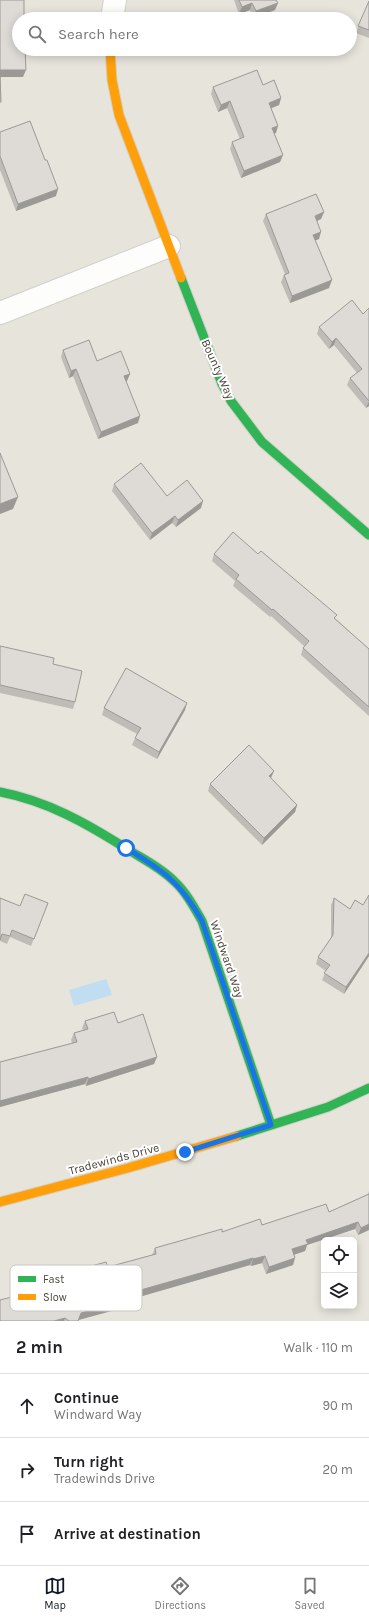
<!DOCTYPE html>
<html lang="en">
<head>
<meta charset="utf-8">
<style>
	:root { --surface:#fff; --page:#f2f2f2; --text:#202124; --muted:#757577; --line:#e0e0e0; --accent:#111827 }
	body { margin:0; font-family:Karla,sans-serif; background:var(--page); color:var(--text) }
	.controls { position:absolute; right:12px; bottom:12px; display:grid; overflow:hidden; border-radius:6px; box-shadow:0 2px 10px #0003 }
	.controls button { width:36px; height:36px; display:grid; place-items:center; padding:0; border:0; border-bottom:1px solid var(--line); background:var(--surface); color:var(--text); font:20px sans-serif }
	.stop { position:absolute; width:12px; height:12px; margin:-9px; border:3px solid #1a73e8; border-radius:50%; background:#fff }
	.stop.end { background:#1a73e8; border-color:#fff; box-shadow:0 1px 4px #0008 }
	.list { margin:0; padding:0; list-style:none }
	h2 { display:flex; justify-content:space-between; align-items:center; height:52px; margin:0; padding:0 16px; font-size:17px }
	h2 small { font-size:13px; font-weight:400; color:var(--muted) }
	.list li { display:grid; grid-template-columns:26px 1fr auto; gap:12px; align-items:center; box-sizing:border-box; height:64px; padding:0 16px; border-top:1px solid var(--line) }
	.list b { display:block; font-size:15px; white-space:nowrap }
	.list p { margin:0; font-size:13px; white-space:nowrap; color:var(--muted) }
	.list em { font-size:13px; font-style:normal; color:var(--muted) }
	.icon { flex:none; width:22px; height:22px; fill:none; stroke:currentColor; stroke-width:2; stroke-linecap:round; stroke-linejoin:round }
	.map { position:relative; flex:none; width:369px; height:1321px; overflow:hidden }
	.search { position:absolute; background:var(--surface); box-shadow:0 2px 10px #0003; left:12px; right:12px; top:12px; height:44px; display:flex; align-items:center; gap:10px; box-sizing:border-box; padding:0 14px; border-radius:22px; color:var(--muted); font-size:15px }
	.sheet { height:244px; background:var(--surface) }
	nav { display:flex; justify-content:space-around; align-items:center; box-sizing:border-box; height:56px; border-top:1px solid var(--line); background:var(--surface); font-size:11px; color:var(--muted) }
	nav a { display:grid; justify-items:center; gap:2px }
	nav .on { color:var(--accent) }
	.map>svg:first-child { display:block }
	.residential { fill:#e7e4dc; fill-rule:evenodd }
	.water { fill:#c0ddf1 }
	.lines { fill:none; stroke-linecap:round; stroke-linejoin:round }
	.street-casing { stroke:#d2d0cb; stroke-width:24 }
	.fast-casing { stroke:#d3cfc5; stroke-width:11 }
	.slow-casing { stroke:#d3cfc5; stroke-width:11 }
	.street { stroke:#fdfdfc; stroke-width:22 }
	.fast { stroke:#30b455; stroke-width:9 }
	.slow { stroke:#ff9f0a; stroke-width:9 }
	.wall { fill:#bfbcb8 }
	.shaded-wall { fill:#9b9996 }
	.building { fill:#dedbd6; stroke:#9b9996 }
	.route { stroke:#1a73e8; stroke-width:5 }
	.labels { text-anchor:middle; stroke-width:4; stroke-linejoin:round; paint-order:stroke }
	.street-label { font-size:12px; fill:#4b4439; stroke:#fff }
	.key { fill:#fff; stroke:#c9c7c4; stroke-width:1 }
	.key-label { font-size:11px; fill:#4b4439 }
</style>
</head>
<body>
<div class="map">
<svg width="369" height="1321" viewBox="0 0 369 1321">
	<rect width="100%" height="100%" fill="#f4f2ee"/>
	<path class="residential" d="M 0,0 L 369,0 L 369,1321 L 0,1321 ZM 19,19 L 350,19 L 350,49 L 19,49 ZM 324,1240 L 354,1240 L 354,1306 L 324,1306 Z"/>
	<path class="water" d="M 106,979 L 112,995 L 74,1006 L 69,990 Z"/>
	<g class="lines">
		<g class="street-casing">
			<path id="street" d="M 112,19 L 115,0
				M 0,313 L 169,246"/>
		</g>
		<g class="fast-casing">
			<path id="fast" d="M 181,278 L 222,384 L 231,401 L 262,442 L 369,535
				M 0,792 C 47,801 86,823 127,849 C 143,859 160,867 174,881 C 186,892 194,907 202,921 L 271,1125
				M 237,1136 L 328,1107 L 369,1088"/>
		</g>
		<g class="slow-casing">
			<path id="slow" d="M 110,49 L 112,80 L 119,115 L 181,278
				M 0,1202 L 128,1168 L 237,1136"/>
		</g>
		<use href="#street" class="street"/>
		<use href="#fast" class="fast"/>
		<use href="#slow" class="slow"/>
	</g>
	<path class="wall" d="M 234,0 L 276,0 L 275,10 L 254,18 L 250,10 L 239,14 Z
		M 369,1 L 369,38 L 356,33 Z
		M 263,85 L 281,98 L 279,105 L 271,108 L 276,133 L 274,134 L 283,155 L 280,162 L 241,178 L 230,149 L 232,142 L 240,139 L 227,108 L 218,112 L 211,94 L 213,87 Z
		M 0,132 L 56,196 L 16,211 L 0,170 Z
		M 324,212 L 321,219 L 317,221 L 319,239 L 315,240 L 329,288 L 290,303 L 281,282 L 284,275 L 285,274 L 263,221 L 266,214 Z
		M 363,314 L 369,406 L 366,408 L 347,385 L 350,378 L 357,373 L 334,345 L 329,349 L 317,334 L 319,327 Z
		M 63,350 L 97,361 L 127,381 L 126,381 L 138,423 L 98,439 L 73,376 L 69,378 L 61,357 Z
		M 114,484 L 167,496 L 201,508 L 176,527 L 172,523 L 150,540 L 112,491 Z
		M 214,554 L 336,619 L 369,649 L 369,716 L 301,655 L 303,648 L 305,647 L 271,616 L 270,617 L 233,586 L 235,581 L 212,561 Z
		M 0,646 L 53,664 L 75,702 L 73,709 L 0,693 Z
		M 104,708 L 185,710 L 157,759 L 132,745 L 137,734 L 102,715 Z
		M 271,778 L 297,805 L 295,812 L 262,845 L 208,791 L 210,784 Z
		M 369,895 L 369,956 L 344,994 L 322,980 L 326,971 L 316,964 L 318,957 L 331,939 L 331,905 L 334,898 L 350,909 L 363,905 Z
		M 0,898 L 20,906 L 48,903 L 31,946 L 10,937 L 7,944 L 0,941 Z
		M 85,1021 L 118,1023 L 154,1064 L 86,1086 L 85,1084 L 0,1107 L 0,1062 L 72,1043 L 71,1040 L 74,1033 L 83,1030 L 82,1028 Z
		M 369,1191 L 369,1230 L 358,1235 L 355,1229 L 307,1245 L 305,1251 L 294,1255 L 293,1265 L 266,1274 L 262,1263 L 251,1266 L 250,1265 L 118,1303 L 115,1310 L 79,1320 L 78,1321 L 0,1321 L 24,1294 L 23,1291 L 26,1284 L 108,1267 L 152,1255 L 155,1248 L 222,1232 L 262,1225 L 329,1212 L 368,1194 Z"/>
	<path class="shaded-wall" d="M 252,3 L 250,10 L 239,14 L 242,7 Z
		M 278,3 L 275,10 L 254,18 L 256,11 Z
		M 0,70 L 26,70 L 23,77 L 0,77 Z
		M 281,98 L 279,105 L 267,110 L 269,103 Z
		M 230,101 L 227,108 L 218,112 L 221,105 Z
		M 278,126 L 276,133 L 269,135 L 272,128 Z
		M 283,155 L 280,162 L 241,178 L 244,171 Z
		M 58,189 L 56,196 L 16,211 L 18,204 Z
		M 324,212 L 321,219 L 312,223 L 315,216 Z
		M 321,232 L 319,239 L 311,242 L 313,235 Z
		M 332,280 L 329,288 L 290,303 L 292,296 Z
		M 336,338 L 334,345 L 329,349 L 332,342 Z
		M 76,369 L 73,376 L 69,378 L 71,371 Z
		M 130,374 L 127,381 L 122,383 L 124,376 Z
		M 369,401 L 369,406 L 366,408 Z
		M 140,416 L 138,423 L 98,439 L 101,432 Z
		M 18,497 L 13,509 L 0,514 L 0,504 Z
		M 203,501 L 201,508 L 176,527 L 178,520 Z
		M 175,516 L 172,523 L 150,540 L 152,533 Z
		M 187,703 L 185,710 L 157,759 L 159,752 Z
		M 274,771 L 271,778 L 266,783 L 269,776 Z
		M 297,805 L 295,812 L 262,845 L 264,838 Z
		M 369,953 L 369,956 L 344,994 L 346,987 Z
		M 157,1057 L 154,1064 L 86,1086 L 88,1079 Z
		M 88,1077 L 85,1084 L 0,1107 L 0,1101 Z
		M 358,1222 L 355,1229 L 307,1245 L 305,1251 L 290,1256 L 292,1249 L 306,1240 Z
		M 369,1224 L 369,1230 L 358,1235 L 361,1228 Z
		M 265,1256 L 262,1263 L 251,1266 L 253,1259 Z
		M 253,1258 L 250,1265 L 118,1303 L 115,1310 L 78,1320 L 81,1313 L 116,1297 Z
		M 295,1258 L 293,1265 L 266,1274 L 269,1267 Z
		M 65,1318 L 64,1321 L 54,1321 Z"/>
	<path class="building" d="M 0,0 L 24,0 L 24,19 L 19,19 L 19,49 L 25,49 L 26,70 L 0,70 Z
		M 239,0 L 276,0 L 278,3 L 256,11 L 252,3 L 242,7 Z
		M 369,1 L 369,30 L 358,26 Z
		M 257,70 L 263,85 L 274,80 L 281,98 L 269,103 L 278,126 L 272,128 L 283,155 L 244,171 L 232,142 L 244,137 L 230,101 L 221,105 L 213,87 Z
		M 0,76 L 1,102 L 0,102 Z
		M 30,121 L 45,160 L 47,160 L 58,189 L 18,204 L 0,156 L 0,132 Z
		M 316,194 L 324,212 L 315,216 L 321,232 L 313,235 L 332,280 L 292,296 L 284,275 L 289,273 L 266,214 Z
		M 352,300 L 363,314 L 369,308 L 369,401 L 350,378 L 362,369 L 336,338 L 332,342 L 319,327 Z
		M 89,340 L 97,361 L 121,351 L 130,374 L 124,376 L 140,416 L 101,432 L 76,369 L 71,371 L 63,350 Z
		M 0,453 L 18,497 L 0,504 Z
		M 141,463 L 167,496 L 187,480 L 203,501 L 178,520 L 175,516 L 152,533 L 114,484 Z
		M 233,532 L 258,554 L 261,551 L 337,615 L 334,618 L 369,649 L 369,707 L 303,648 L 309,641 L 273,609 L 272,610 L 236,579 L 239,575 L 214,554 Z
		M 0,646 L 54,658 L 53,664 L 82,671 L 75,702 L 0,685 Z
		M 126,668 L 187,703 L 159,752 L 135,738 L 141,728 L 104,708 Z
		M 249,745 L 274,771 L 269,776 L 297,805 L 264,838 L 210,784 Z
		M 25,894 L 48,903 L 34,939 L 12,930 L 10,936 L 2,934 L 0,940 L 0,898 L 20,906 Z
		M 369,895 L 369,953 L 346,987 L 324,973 L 330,965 L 318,957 L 333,935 L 334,898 L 350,909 L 355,900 L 363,905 Z
		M 114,1012 L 118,1023 L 143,1014 L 157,1057 L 88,1079 L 88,1077 L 0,1101 L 0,1062 L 77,1042 L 74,1033 L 88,1029 L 85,1021 Z
		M 369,1194 L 369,1224 L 361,1228 L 358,1222 L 306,1240 L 308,1244 L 292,1249 L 295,1258 L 269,1267 L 265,1256 L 253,1259 L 253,1258 L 116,1297 L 118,1303 L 81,1313 L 78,1321 L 69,1321 L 65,1318 L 54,1321 L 0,1321 L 0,1300 L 28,1293 L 26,1284 L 106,1262 L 108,1267 L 156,1254 L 155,1248 L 222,1229 L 222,1232 L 260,1219 L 262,1225 L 326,1204 L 329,1212 Z"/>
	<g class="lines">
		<path class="route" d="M 126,848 C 163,871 180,881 202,921 L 271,1125 L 185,1152"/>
	</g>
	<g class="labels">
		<g class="street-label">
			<text transform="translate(218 369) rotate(66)" y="4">Bounty Way</text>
			<text transform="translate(227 959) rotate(71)" y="4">Windward Way</text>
			<text transform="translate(114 1159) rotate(-15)" y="4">Tradewinds Drive</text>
		</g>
	</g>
	<rect x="10" y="1265" width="132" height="46" rx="6" class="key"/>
	<rect x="18" y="1276" width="18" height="6" fill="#30b455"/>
	<rect x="18" y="1294" width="18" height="6" fill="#ff9f0a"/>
	<g class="key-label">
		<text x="43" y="1283">Fast</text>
		<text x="43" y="1301">Slow</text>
	</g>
</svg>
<div class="controls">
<button><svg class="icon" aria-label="locate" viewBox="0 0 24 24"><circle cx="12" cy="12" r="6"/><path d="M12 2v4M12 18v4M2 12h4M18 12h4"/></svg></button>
<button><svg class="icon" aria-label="layers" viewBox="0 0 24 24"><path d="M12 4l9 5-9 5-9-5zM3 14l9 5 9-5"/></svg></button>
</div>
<div class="stop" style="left:126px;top:848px"></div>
<div class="stop end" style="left:185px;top:1152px"></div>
<div class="search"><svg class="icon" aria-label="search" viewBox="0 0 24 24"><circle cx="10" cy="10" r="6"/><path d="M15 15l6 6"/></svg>Search here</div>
</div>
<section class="sheet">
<h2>2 min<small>Walk · 110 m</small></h2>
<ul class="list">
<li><svg class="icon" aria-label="ahead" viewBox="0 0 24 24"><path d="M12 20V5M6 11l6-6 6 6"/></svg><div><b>Continue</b><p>Windward Way</p></div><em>90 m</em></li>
<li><svg class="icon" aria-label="right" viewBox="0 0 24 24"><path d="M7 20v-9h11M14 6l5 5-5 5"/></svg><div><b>Turn right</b><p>Tradewinds Drive</p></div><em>20 m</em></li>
<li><svg class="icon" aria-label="arrive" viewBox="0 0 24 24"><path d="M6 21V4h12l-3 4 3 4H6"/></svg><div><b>Arrive at destination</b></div></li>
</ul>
</section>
<nav>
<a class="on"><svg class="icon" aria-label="map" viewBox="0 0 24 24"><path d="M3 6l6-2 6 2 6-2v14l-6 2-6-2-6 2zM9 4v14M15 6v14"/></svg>Map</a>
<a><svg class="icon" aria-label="directions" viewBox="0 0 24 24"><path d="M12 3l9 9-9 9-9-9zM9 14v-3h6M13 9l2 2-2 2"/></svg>Directions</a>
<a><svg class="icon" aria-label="saved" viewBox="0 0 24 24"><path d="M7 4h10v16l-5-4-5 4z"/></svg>Saved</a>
</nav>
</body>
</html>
